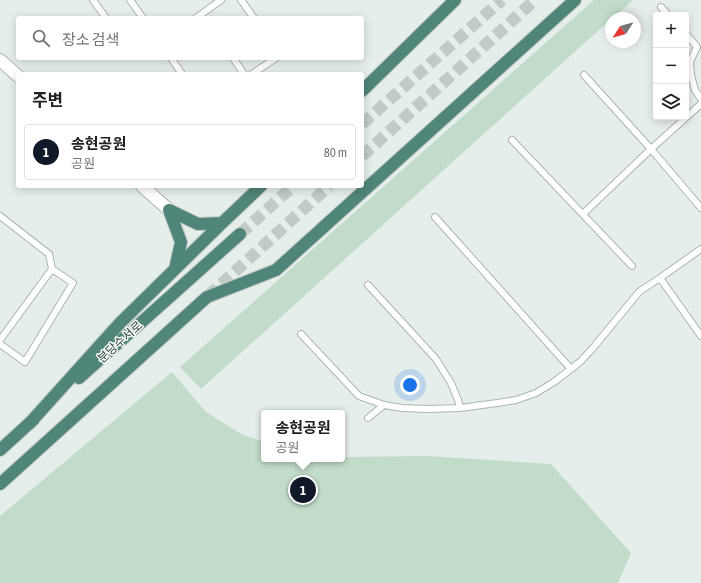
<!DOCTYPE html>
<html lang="ko">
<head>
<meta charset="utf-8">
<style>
	:root { --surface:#fff; --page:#f2f2f2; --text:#202124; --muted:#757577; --line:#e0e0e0; --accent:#111827 }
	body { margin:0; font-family:"Asap Condensed","Noto Sans KR",sans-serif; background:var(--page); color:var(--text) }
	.controls { position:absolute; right:12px; top:12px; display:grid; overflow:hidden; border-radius:4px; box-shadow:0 2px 10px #0003 }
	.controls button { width:36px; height:36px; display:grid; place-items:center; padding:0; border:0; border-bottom:1px solid var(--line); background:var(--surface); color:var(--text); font:20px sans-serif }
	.compass { position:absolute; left:605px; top:12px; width:36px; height:36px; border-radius:50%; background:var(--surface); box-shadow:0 2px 10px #0003; rotate:234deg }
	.you { position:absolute; left:410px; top:385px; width:14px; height:14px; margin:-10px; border:3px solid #fff; border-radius:50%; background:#1a73e8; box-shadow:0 0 0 6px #1a73e833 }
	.badge { display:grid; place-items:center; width:26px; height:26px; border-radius:50%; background:var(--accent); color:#fff; font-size:13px; font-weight:700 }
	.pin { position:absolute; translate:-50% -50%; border:2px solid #fff; box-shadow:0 1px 4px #0006 }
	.popup { position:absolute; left:261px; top:410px; width:84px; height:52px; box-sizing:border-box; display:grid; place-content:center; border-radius:4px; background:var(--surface); filter:drop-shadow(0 1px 3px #0005); font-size:13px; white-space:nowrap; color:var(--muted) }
	.popup b { font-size:15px; color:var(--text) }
	.popup::after { content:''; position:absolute; left:50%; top:100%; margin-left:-8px; border:8px solid transparent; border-top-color:var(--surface) }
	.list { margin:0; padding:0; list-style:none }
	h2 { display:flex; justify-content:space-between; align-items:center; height:52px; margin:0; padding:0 16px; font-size:17px }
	h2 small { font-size:13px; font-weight:400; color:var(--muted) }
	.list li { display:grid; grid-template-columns:26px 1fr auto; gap:12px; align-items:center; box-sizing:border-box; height:56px; margin:0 8px 8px; padding:0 8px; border:1px solid var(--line); border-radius:4px }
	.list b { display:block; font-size:15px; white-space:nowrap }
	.list p { margin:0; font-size:13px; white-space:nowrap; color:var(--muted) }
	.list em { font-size:13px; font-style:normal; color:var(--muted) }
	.icon { flex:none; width:22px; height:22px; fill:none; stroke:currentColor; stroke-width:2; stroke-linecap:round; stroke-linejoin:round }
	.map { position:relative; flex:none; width:701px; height:583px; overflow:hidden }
	.search { position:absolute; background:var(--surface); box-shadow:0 2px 10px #0003; left:16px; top:16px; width:348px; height:44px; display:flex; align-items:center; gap:10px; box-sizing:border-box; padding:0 14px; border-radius:4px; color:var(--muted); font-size:15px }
	.panel { position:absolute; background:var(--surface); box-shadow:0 2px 10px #0003; left:16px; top:72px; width:348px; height:116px; border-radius:4px }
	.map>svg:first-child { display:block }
	.green { fill:#c1ddc9 }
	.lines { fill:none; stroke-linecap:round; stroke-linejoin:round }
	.trunk-tunnel { stroke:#c0cbc7; stroke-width:12; stroke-dasharray:12 6; stroke-linecap:butt }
	.service-casing { stroke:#a9b6b2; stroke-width:8 }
	.tertiary-casing { stroke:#a9b6b2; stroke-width:14 }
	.trunk-casing { stroke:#c2c9c8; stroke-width:14 }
	.service { stroke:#fff; stroke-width:6 }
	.tertiary { stroke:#fff; stroke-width:12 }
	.trunk { stroke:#50857a; stroke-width:12 }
	.labels { text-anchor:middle; stroke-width:3; stroke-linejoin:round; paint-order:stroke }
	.street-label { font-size:12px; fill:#263f39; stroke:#f7faf9 }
</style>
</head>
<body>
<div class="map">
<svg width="701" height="583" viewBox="0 0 701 583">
	<rect width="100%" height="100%" fill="#e6eeeb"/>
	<path class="green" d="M 594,0 L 633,0 L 613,18 L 611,18 L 611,19 L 201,389 L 180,367 Z
		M 172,372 L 206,412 L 243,435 L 264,442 L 264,459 L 342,459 L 342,457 L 428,456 L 551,464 L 631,553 L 618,583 L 0,583 L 0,516 Z"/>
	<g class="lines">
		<path class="trunk-tunnel" d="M 362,124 L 502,0
			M 362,156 L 535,0
			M 240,234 L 293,186
			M 208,296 L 329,186"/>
		<g class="service-casing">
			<path id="service" d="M 93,0 L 106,18
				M 130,0 L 143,18
				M 241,0 L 254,18
				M 661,7 L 668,15
				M 196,18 L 221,0
				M 686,34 L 697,47 L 690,62 L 691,75 L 695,90 L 701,99
				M 171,58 L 182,74
				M 233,58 L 244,74
				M 252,74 L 276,58
				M 584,75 L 651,149 L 701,208
				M 512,140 L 632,266
				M 583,214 L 651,149 L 701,104
				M 0,216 L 49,254 L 52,269 L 0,340
				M 435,217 L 571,369
				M 701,249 L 660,278 L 701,336
				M 368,285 L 436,359 L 451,383 L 458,400 L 460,408
				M 301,334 L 359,396 L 384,405 L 402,408 L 428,409 L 460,408 L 497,403 L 516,400 L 536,393 L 554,382 L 571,369 L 581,361 L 593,348 L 634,298 L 640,291 L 660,278
				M 0,344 L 25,362 L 73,283 L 52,269
				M 368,418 L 384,405"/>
		</g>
		<g class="tertiary-casing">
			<path id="tertiary" d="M 0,60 L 18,76
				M 142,186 L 169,210"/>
		</g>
		<g class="trunk-casing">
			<path id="trunk" d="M 362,91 L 455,0
				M 169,210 L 181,242 L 175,269
				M 169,210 L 198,224 L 222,223
				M 79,378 L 240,234
				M 29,424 L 120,323 L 222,223 L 261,186
				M 0,450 L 34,419
				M 0,484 L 207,297 L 276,270 L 575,0"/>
		</g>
		<use href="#service" class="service"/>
		<use href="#tertiary" class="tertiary"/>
		<use href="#trunk" class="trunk"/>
	</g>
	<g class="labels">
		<g class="street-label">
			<text transform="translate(120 342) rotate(-42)" y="4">분당수서로</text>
		</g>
	</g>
</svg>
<div class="controls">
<button>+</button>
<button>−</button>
<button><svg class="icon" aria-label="layers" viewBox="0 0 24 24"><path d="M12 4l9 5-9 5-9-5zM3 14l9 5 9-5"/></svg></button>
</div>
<svg class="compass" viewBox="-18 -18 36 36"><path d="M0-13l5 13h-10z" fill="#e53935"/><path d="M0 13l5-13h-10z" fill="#757577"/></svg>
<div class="you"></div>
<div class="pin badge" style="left:303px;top:490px">1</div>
<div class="popup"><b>송현공원</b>공원</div>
<div class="search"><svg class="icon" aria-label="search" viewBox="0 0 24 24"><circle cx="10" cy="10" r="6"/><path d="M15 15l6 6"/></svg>장소 검색</div>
<section class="panel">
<h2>주변<small></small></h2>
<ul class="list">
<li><span class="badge">1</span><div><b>송현공원</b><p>공원</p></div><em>80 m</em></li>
</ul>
</section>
</div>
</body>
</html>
